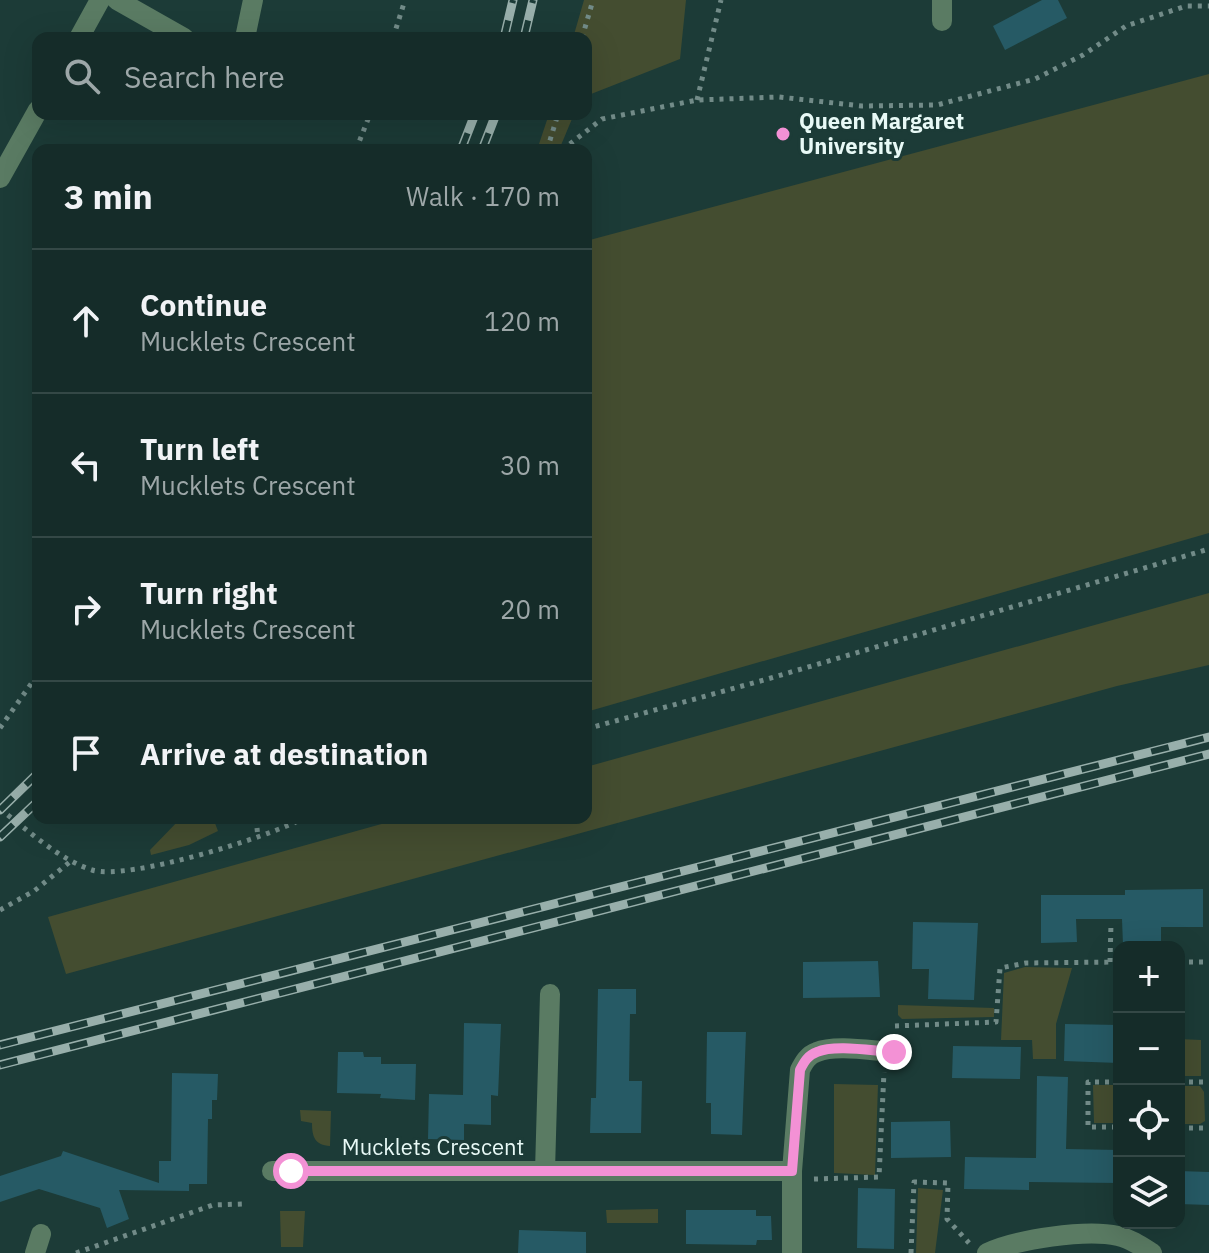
<!DOCTYPE html>
<html lang="en">
<head>
<meta charset="utf-8">
<style>
	:root { --surface:#152c29; --page:#1e3431; --text:#f1f3f6; --muted:#9da7a8; --line:#344846 }
	body { margin:0; font-family:"IBM Plex Sans",sans-serif; background:var(--page); color:var(--text) }
	.controls { position:absolute; right:24px; bottom:24px; display:grid; overflow:hidden; border-radius:16px; box-shadow:0 8px 32px #0002 }
	.controls button { width:72px; height:72px; display:grid; place-items:center; padding:0; border:0; border-bottom:2px solid var(--line); background:var(--surface); color:var(--text); font:40px sans-serif }
	.stop { position:absolute; width:24px; height:24px; margin:-18px; border:6px solid #f391d5; border-radius:50%; background:#fff }
	.stop.end { background:#f391d5; border-color:#fff; box-shadow:0 2px 8px #0008 }
	.list { margin:0; padding:0; list-style:none }
	h2 { display:flex; justify-content:space-between; align-items:center; height:104px; margin:0; padding:0 32px; font-size:34px }
	h2 small { font-size:26px; font-weight:400; color:var(--muted) }
	.list li { display:grid; grid-template-columns:52px 1fr auto; gap:24px; align-items:center; box-sizing:border-box; height:144px; padding:0 32px; border-top:2px solid var(--line) }
	.list b { display:block; font-size:30px; white-space:nowrap }
	.list p { margin:0; font-size:26px; white-space:nowrap; color:var(--muted) }
	.list em { font-size:26px; font-style:normal; color:var(--muted) }
	.icon { flex:none; width:44px; height:44px; fill:none; stroke:currentColor; stroke-width:2; stroke-linecap:round; stroke-linejoin:round }
	.map { position:relative; flex:none; width:1209px; height:1253px; overflow:hidden }
	.search { position:absolute; background:var(--surface); box-shadow:0 8px 32px #0002; left:32px; top:32px; width:560px; height:88px; display:flex; align-items:center; gap:20px; box-sizing:border-box; padding:0 28px; border-radius:16px; color:var(--muted); font-size:30px }
	.panel { position:absolute; background:var(--surface); box-shadow:0 8px 32px #0002; left:32px; top:144px; width:560px; height:680px; border-radius:16px }
	.map>svg:first-child { display:block }
	.green { fill:#444d30 }
	.building { fill:#265a65 }
	.lines { fill:none; stroke-linecap:round; stroke-linejoin:round }
	.path { stroke:#728b88; stroke-width:5; stroke-dasharray:4 6; stroke-linecap:butt }
	.minor { stroke:#5a7b63; stroke-width:20 }
	.rail-casing { stroke:#98afab; stroke-width:9 }
	.rail { stroke:#1c3b37; stroke-width:6; stroke-dasharray:18; stroke-linecap:butt }
	.route { stroke:#f391d5; stroke-width:10 }
	.poi-dot { fill:#f391d5; stroke:#1c3b37; stroke-width:3 }
	.labels { text-anchor:middle; stroke-width:6; stroke-linejoin:round; paint-order:stroke }
	.poi-label { font-size:22px; font-weight:bold; fill:#e8f9f6; stroke:#1c3b37; text-anchor:start }
	.street-label { font-size:22px; fill:#e8f9f6; stroke:#1c3b37 }
</style>
</head>
<body>
<div class="map">
<svg width="1209" height="1253" viewBox="0 0 1209 1253">
	<rect width="100%" height="100%" fill="#1c3b37"/>
	<path class="green" d="M 584,0 L 686,0 L 680,59 L 586,96 L 586,38 L 573,38 Z
		M 1209,74 L 1209,533 L 586,712 L 586,241 Z
		M 549,114 L 574,114 L 559,150 L 537,150 Z
		M 1209,593 L 1209,665 L 1117,686 L 66,974 L 48,917 L 403,818 L 586,818 L 586,767 Z
		M 181,818 L 213,818 L 218,831 L 189,845 L 151,855 L 150,850 Z
		M 1025,967 L 1072,968 L 1056,1024 L 1056,1059 L 1033,1059 L 1032,1040 L 1001,1040 L 1004,973 Z
		M 898,1005 L 994,1008 L 994,1017 L 902,1019 L 898,1015 Z
		M 1179,1039 L 1201,1040 L 1201,1076 L 1179,1076 Z
		M 834,1084 L 878,1085 L 875,1175 L 834,1173 Z
		M 1093,1085 L 1119,1085 L 1119,1123 L 1094,1123 Z
		M 1179,1086 L 1200,1086 L 1204,1092 L 1205,1121 L 1200,1124 L 1179,1124 Z
		M 300,1110 L 331,1111 L 330,1146 C 315,1145 312,1137 312,1123 L 301,1121 Z
		M 918,1188 L 943,1190 L 935,1253 L 916,1253 Z
		M 658,1209 L 658,1223 L 607,1223 L 606,1210 Z
		M 280,1211 L 305,1211 L 303,1247 L 281,1247 Z"/>
	<path class="building" d="M 1042,0 L 1058,0 L 1067,18 L 1005,50 L 993,26 Z
		M 1203,889 L 1203,927 L 1161,927 L 1161,945 L 1123,945 L 1122,919 L 1076,919 L 1077,942 L 1041,943 L 1041,895 L 1125,895 L 1125,890 Z
		M 913,922 L 978,923 L 974,1000 L 928,999 L 929,969 L 912,969 Z
		M 878,961 L 880,997 L 803,998 L 803,962 Z
		M 598,989 L 636,989 L 636,1014 L 630,1014 L 629,1081 L 642,1081 L 641,1133 L 590,1133 L 591,1098 L 596,1098 Z
		M 464,1023 L 501,1024 L 498,1096 L 491,1095 L 491,1125 L 464,1124 L 464,1140 L 428,1139 L 429,1094 L 463,1095 Z
		M 1065,1024 L 1119,1025 L 1119,1063 L 1064,1061 Z
		M 707,1032 L 746,1032 L 742,1135 L 711,1134 L 711,1103 L 706,1103 Z
		M 953,1046 L 1021,1047 L 1020,1079 L 952,1078 Z
		M 338,1052 L 363,1052 L 364,1057 L 381,1057 L 381,1064 L 416,1064 L 415,1100 L 380,1098 L 381,1094 L 337,1093 Z
		M 172,1073 L 218,1074 L 217,1100 L 212,1100 L 212,1119 L 208,1119 L 207,1184 L 189,1184 L 189,1191 L 119,1190 L 129,1219 L 107,1228 L 100,1208 L 39,1189 L 0,1202 L 0,1176 L 61,1156 L 63,1151 L 159,1183 L 159,1161 L 171,1161 Z
		M 1037,1076 L 1068,1077 L 1066,1149 L 1119,1150 L 1119,1183 L 1029,1182 L 1029,1190 L 964,1189 L 965,1157 L 1036,1158 Z
		M 950,1121 L 951,1157 L 891,1158 L 891,1122 Z
		M 1179,1171 L 1209,1172 L 1209,1205 L 1179,1204 Z
		M 858,1188 L 895,1189 L 894,1249 L 857,1248 Z
		M 686,1210 L 756,1210 L 756,1216 L 771,1216 L 772,1240 L 757,1240 L 756,1245 L 686,1244 Z
		M 519,1230 L 586,1232 L 586,1253 L 518,1253 Z"/>
	<g class="lines">
		<path class="path" d="M 393,38 L 405,0
			M 582,38 L 593,0
			M 697,100 L 721,0
			M 356,150 L 370,114
			M 547,150 L 558,114
			M 562,150 L 602,119 L 697,100 L 779,97 L 862,106 L 937,105 L 1035,79 L 1083,55 L 1126,26 L 1186,6 L 1209,6
			M 0,728 L 38,674
			M 586,729 L 764,680 L 1209,549
			M 0,809 C 28,830 58,859 92,870 C 128,881 269,837 304,818
			M 256,818 L 258,838
			M 0,910 L 34,891 L 71,861
			M 1110,962 L 1111,923
			M 1179,962 L 1209,962
			M 895,1026 L 996,1022 L 1000,968 L 1026,963 L 1119,962
			M 1119,1082 L 1088,1082 L 1088,1127 L 1119,1127
			M 1179,1082 L 1209,1082
			M 1179,1128 L 1209,1128
			M 814,1179 L 879,1177 L 884,1072
			M 76,1253 L 213,1205 L 242,1204
			M 911,1253 L 914,1182 L 948,1183 L 947,1219 L 969,1243"/>
		<path class="minor" d="M 117,0 L 184,38
			M 942,21 L 942,0
			M 79,38 L 100,0
			M 245,38 L 253,0
			M 0,178 L 38,110
			M 272,1171 L 792,1171
			M 545,1171 L 550,994
			M 35,1253 L 41,1234
			M 792,1253 L 792,1171 L 800,1070 C 804,1062 808,1055 817,1052 C 835,1044 873,1051 894,1052
			M 987,1253 C 1017,1239 1086,1229 1118,1236 C 1131,1239 1141,1246 1152,1253"/>
		<g class="rail-casing">
			<path id="rail" d="M 504,38 L 513,0
				M 524,38 L 533,0
				M 461,150 L 475,114
				M 482,150 L 496,114
				M 0,810 L 38,773
				M 0,837 L 38,801
				M 0,1045 L 1209,737
				M 0,1065 L 1209,754"/>
		</g>
		<use href="#rail" class="rail"/>
	</g>
	<g class="lines">
		<path class="route" d="M 291,1171 L 792,1171 L 800,1070 C 804,1062 808,1055 817,1052 C 835,1044 873,1051 894,1052"/>
	</g>
	<circle class="poi-dot" cx="783" cy="134" r="8"/>
	<g class="labels">
		<g class="poi-label">
			<text x="799" y="129">Queen Margaret<tspan x="799" dy="25">University</tspan></text>
		</g>
		<g class="street-label">
			<text x="433" y="1155">Mucklets Crescent</text>
		</g>
	</g>
</svg>
<div class="controls">
<button>+</button>
<button>−</button>
<button><svg class="icon" aria-label="locate" viewBox="0 0 24 24"><circle cx="12" cy="12" r="6"/><path d="M12 2v4M12 18v4M2 12h4M18 12h4"/></svg></button>
<button><svg class="icon" aria-label="layers" viewBox="0 0 24 24"><path d="M12 4l9 5-9 5-9-5zM3 14l9 5 9-5"/></svg></button>
</div>
<div class="stop" style="left:291px;top:1171px"></div>
<div class="stop end" style="left:894px;top:1052px"></div>
<div class="search"><svg class="icon" aria-label="search" viewBox="0 0 24 24"><circle cx="10" cy="10" r="6"/><path d="M15 15l6 6"/></svg>Search here</div>
<section class="panel">
<h2>3 min<small>Walk · 170 m</small></h2>
<ul class="list">
<li><svg class="icon" aria-label="ahead" viewBox="0 0 24 24"><path d="M12 20V5M6 11l6-6 6 6"/></svg><div><b>Continue</b><p>Mucklets Crescent</p></div><em>120 m</em></li>
<li><svg class="icon" aria-label="left" viewBox="0 0 24 24"><path d="M17 20v-9H6M10 6l-5 5 5 5"/></svg><div><b>Turn left</b><p>Mucklets Crescent</p></div><em>30 m</em></li>
<li><svg class="icon" aria-label="right" viewBox="0 0 24 24"><path d="M7 20v-9h11M14 6l5 5-5 5"/></svg><div><b>Turn right</b><p>Mucklets Crescent</p></div><em>20 m</em></li>
<li><svg class="icon" aria-label="arrive" viewBox="0 0 24 24"><path d="M6 21V4h12l-3 4 3 4H6"/></svg><div><b>Arrive at destination</b></div></li>
</ul>
</section>
</div>
</body>
</html>
